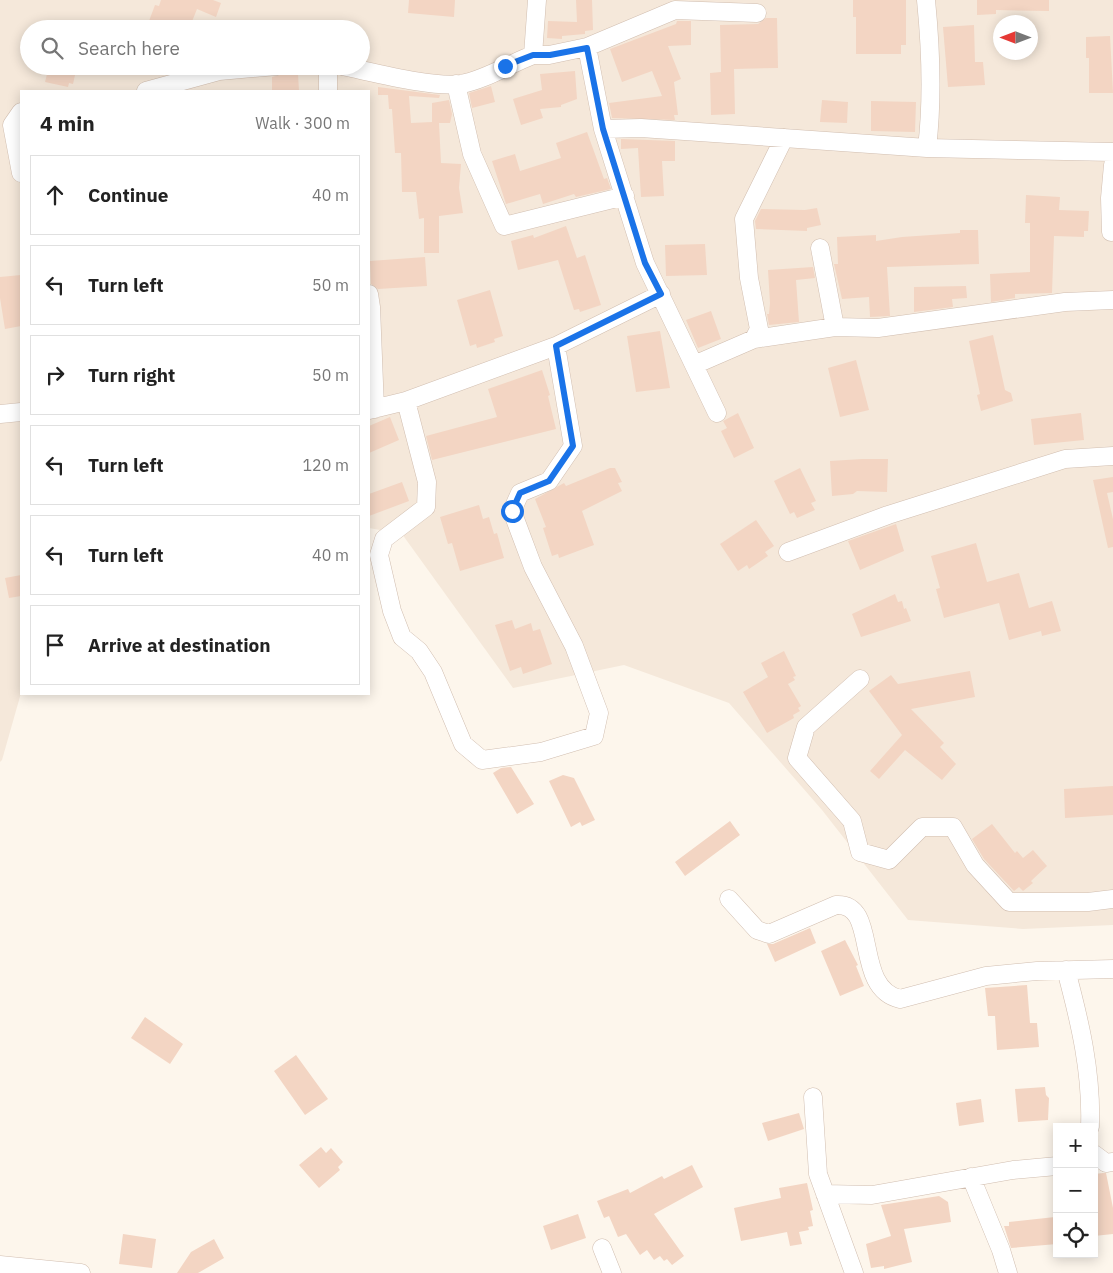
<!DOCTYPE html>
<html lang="en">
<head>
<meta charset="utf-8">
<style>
	:root { --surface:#fff; --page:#f2f2f2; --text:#222; --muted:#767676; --line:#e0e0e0 }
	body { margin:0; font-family:"IBM Plex Sans",sans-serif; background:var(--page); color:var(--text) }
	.controls { position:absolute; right:15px; bottom:15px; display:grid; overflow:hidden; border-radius:0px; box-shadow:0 2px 12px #0003 }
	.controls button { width:45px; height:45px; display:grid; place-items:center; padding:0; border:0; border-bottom:1px solid var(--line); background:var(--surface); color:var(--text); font:25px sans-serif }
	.compass { position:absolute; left:993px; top:15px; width:45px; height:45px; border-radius:50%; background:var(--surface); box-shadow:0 2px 12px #0003; rotate:270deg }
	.stop { position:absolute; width:15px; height:15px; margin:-11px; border:4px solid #1a73e8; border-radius:50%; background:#fff }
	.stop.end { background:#1a73e8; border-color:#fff; box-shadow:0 1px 5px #0008 }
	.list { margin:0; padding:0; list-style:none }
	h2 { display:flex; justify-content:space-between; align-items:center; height:65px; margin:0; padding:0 20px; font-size:21px }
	h2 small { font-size:16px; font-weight:400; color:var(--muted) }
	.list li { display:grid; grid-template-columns:32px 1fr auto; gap:15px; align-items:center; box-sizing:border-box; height:80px; margin:0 10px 10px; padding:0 10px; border:1px solid var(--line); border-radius:0px }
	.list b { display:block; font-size:19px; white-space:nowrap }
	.list em { font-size:16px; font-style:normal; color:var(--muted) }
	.icon { flex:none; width:28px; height:28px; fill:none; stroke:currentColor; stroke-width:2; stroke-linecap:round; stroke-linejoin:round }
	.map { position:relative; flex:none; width:1113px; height:1273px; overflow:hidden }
	.search { position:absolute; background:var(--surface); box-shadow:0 2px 12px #0003; left:20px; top:20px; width:350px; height:55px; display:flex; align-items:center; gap:12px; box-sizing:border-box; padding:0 18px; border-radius:28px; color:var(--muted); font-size:19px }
	.panel { position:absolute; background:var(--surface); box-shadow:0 2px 12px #0003; left:20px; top:90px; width:350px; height:605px; border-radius:0px }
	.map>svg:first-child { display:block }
	.residential { fill:#f5e8da; fill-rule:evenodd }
	.building { fill:#f3d5c3 }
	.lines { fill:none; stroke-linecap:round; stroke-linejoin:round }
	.minor-casing { stroke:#d1beb0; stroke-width:19 }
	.minor { stroke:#fff; stroke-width:18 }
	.route { stroke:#1a73e8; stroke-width:6 }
</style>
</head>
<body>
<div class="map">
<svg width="1113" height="1273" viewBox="0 0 1113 1273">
	<rect width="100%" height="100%" fill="#fdf6ec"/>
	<path class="residential" d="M 0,0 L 1113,0 L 1113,925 L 1023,929 L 908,920 L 822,810 L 729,703 L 624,665 L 513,688 L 402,534 L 369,528 L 369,91 L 21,91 L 21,693 L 2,760 L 0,762 ZM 1000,22 L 1030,22 L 1030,52 L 1000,52 ZM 29,29 L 361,29 L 361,66 L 29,66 Z"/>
	<path class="building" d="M 161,0 L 213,0 L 221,3 L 216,17 L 197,9 L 189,29 L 146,29 L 155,5 L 159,6 Z
		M 409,0 L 455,0 L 454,17 L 408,13 Z
		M 576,0 L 592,0 L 593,30 L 585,31 L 585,34 L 562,36 L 562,39 L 547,38 L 548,21 L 577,22 Z
		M 853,0 L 906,0 L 906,45 L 901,45 L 901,54 L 856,54 L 856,17 L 853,17 Z
		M 977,0 L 1049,0 L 1049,11 L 996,10 L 996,14 L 977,15 Z
		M 766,18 L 777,18 L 778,68 L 734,69 L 735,114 L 711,115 L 710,73 L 721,72 L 720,25 L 758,24 Z
		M 677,21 L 691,21 L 691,45 L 668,46 L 681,79 L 674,82 L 678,115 L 674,115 L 675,120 L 612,118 L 609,103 L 662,96 L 652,71 L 622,82 L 610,49 L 676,24 Z
		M 974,25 L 975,62 L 983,62 L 985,85 L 948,87 L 943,27 Z
		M 1110,36 L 1113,93 L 1089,93 L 1089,58 L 1086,58 L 1086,37 Z
		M 49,66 L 77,66 L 73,84 L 69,83 L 68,87 L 45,82 Z
		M 575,71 L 577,99 L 561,105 L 561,107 L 540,109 L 543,118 L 521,125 L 513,99 L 542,90 L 540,74 Z
		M 284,74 L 298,74 L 299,91 L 272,91 L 272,77 Z
		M 491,86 L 495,102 L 472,108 L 469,93 Z
		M 378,87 L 440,95 L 439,98 L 409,96 L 411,123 L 432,122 L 432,103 L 449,100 L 452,114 L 450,123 L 439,123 L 441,163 L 461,164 L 459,188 L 463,213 L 439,216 L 439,253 L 424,253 L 424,218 L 419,219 L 416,192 L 402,192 L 401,153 L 395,153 L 392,109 L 389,109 L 388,95 L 378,95 Z
		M 822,100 L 848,102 L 847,123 L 820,122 Z
		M 871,101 L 916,102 L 915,132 L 871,131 Z
		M 587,132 L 604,179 L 607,178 L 611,189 L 576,197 L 574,194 L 543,204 L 540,194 L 506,204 L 492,161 L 515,154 L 520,171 L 561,158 L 556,143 Z
		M 621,139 L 675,141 L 675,161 L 662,161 L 664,196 L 641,197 L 638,148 L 621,149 Z
		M 1026,195 L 1060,197 L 1059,210 L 1089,211 L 1088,231 L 1084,231 L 1084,237 L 1054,236 L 1052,293 L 1015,294 L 1015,298 L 991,302 L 990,274 L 1030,272 L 1030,223 L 1025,223 Z
		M 817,208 L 821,225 L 807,228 L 807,231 L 756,229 L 755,221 L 761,209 L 805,210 Z
		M 566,226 L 577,258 L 585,255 L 601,305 L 580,312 L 579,309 L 574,310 L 558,260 L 518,270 L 511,241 L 533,235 L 534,238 Z
		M 960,230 L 978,230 L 979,264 L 887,267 L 890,316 L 870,317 L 869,297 L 842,299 L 834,264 L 838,264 L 837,237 L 876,235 L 876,241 L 902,237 L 960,233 Z
		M 705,244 L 707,275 L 666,276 L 665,245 Z
		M 425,257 L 427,286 L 378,289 L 371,284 L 370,261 Z
		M 813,267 L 815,278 L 796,280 L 799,322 L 769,325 L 767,314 L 769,314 L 770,303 L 768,270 Z
		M 21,275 L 21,326 L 5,329 L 0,298 L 0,277 Z
		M 966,286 L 967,298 L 952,299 L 953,307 L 914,312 L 914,287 Z
		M 490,290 L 503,336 L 494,339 L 495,342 L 477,348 L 476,344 L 470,346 L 457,300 Z
		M 711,311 L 721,339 L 698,348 L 686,320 Z
		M 660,331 L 670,388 L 636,392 L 627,336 Z
		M 993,335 L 1005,390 L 1011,393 L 1013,401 L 981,411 L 977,395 L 980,394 L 969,341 Z
		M 856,360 L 869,410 L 840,417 L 828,368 Z
		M 542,370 L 550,395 L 548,396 L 556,429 L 432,460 L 426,436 L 497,417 L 488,389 Z
		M 738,413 L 754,448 L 734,458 L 721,431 L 727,428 L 723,421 Z
		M 1081,413 L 1084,440 L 1034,445 L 1031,419 Z
		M 390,417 L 399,440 L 369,453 L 369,426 Z
		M 862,459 L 888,459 L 887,492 L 857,491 L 853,494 L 832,496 L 830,461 Z
		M 610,468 L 615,468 L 622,482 L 618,483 L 622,491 L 582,511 L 594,545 L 559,558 L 558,554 L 552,556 L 543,528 L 546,527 L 535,499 L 564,483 L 566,486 Z
		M 800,468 L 816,501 L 811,503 L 815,510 L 797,518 L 794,512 L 790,514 L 774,481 Z
		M 1113,477 L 1113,492 L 1107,493 L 1113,519 L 1113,547 L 1108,548 L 1093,480 Z
		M 402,482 L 409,501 L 369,516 L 369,494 Z
		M 479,505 L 483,519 L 489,517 L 494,534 L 497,533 L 504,558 L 460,571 L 452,543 L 448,544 L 440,517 Z
		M 756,520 L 774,546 L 765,552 L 768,556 L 749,569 L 747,565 L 738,571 L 720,544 Z
		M 896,524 L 904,551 L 860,570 L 848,541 Z
		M 976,543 L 987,582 L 1019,573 L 1029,608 L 1052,601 L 1061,631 L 1042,636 L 1041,631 L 1009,640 L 999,603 L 944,618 L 936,589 L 940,588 L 931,556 Z
		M 21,575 L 21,596 L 9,598 L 5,578 Z
		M 895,594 L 898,602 L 902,601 L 904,609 L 906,608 L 911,621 L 861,637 L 852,614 Z
		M 512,620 L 515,629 L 531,623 L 533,631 L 540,629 L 552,664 L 523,674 L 521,667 L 510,671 L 495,625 Z
		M 784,651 L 796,676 L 793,677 L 795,680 L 788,684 L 801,706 L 798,708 L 800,711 L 793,715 L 794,718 L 767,733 L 743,692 L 768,677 L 761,663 Z
		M 970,671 L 975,697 L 911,709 L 944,743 L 940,747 L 956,764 L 942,780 L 905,750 L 879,779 L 870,771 L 902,735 L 869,691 L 891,675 L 898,684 Z
		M 511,767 L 534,804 L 517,814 L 493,773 L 501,768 Z
		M 563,775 L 574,778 L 595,820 L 582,826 L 580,822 L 571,827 L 549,781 Z
		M 1113,786 L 1113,815 L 1065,818 L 1064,789 Z
		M 730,821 L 740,835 L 685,876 L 675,862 Z
		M 992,824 L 1015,853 L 1017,851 L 1023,858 L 1033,850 L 1047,866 L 1031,881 L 1033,883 L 1023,891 L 1019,887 L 1014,891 L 984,859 L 972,839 Z
		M 810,928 L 816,943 L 775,962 L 767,944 L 773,944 Z
		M 845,940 L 858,965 L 856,966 L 864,986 L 840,996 L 821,951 Z
		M 1027,985 L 1030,1023 L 1037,1023 L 1039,1047 L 997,1050 L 995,1016 L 988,1016 L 985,988 Z
		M 145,1017 L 183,1044 L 170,1064 L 131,1038 Z
		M 296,1055 L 328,1099 L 305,1115 L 274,1071 Z
		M 1045,1087 L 1046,1095 L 1049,1098 L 1048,1120 L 1018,1122 L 1015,1089 Z
		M 981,1099 L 984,1122 L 959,1126 L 956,1103 Z
		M 799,1113 L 804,1129 L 768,1141 L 762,1123 Z
		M 321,1147 L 326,1153 L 331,1148 L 343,1162 L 338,1167 L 340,1170 L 319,1188 L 299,1165 Z
		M 692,1165 L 703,1187 L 654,1214 L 684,1256 L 672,1265 L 667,1259 L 664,1261 L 660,1256 L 654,1260 L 647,1250 L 640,1255 L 626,1234 L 618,1237 L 609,1216 L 604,1218 L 597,1201 L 628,1189 L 630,1193 L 662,1176 L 664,1179 Z
		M 1103,1173 L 1106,1173 L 1113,1208 L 1113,1234 L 1094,1236 L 1094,1174 Z
		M 807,1183 L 813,1210 L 810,1211 L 813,1226 L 808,1227 L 809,1230 L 799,1232 L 802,1244 L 790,1246 L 787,1232 L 741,1241 L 734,1208 L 781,1198 L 779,1188 Z
		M 939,1196 L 948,1202 L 951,1222 L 904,1229 L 912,1262 L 884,1269 L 884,1266 L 871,1268 L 866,1244 L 891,1236 L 881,1205 Z
		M 578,1214 L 586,1238 L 551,1250 L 543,1226 Z
		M 1055,1217 L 1057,1244 L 1011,1248 L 1004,1226 L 1009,1226 L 1009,1222 Z
		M 123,1234 L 156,1239 L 152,1268 L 119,1264 Z
		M 214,1239 L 224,1258 L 198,1273 L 177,1273 L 191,1252 Z"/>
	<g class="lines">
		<g class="minor-casing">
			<path id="minor" d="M 926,0 C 931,50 933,98 927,148
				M 587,47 L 675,10 L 757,13
				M 533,55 L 549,55 L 587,47 L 603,129 L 645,263 L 717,413
				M 342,66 C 372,72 432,88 461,84 C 485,80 509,64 533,55 L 537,0
				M 456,84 L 472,154 L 504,226 L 625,196
				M 146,91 L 219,71 L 277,66
				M 328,91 L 328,66
				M 21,112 L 12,125 L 21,173
				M 603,129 L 641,128 L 927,148 L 1113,152
				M 1111,232 L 1110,198 L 1113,165
				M 820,248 L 835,327
				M 369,294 L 371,307 L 375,409
				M 754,339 L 759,329 L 749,278 L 744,219 L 784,138
				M 694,365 L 754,339 L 835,327 L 878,328 L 1065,302 L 1113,300
				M 406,401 L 427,482 L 426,507 L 384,539 L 379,555 L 392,611 L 402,637 L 419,651 L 433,672 L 463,744 L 482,760 L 541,752 L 594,736 L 599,713 L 574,646 L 533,567 L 512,511 L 520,493 L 549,481 L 573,446 L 556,346
				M 369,410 L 406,401 L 556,346 L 661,294
				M 0,414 L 21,412
				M 788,552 L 888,515 L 1065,459 L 1113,456
				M 860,679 L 806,727 L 797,758 L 852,821 L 860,852 L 889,860 L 922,827 L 953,827 L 975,865 L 1009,902 L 1088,902 L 1113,899
				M 729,899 L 757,930 L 769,934 L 836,905 C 880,902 852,988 900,999 L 986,976 L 1037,971 L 1113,969
				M 1066,970 C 1080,1022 1092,1073 1090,1127
				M 813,1097 L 818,1174 L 854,1273
				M 1094,1154 L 1106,1163 L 1113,1162
				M 971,1177 L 1001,1250 L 1008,1273
				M 825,1194 L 872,1195 L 1013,1170 L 1057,1166
				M 602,1248 L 612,1273
				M 0,1265 L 81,1273"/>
		</g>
		<use href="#minor" class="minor"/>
	</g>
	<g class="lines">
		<path class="route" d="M 505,66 L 533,55 L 550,55 L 587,48 L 603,129 L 645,263 L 661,294 L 556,346 L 573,446 L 549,481 L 520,493 L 512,511"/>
	</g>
</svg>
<div class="controls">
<button>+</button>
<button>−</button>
<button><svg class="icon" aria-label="locate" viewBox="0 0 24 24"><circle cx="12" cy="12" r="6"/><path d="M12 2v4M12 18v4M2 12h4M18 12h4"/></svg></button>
</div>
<svg class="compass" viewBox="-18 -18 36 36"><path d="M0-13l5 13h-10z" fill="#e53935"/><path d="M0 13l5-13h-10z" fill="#767676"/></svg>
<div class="stop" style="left:512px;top:511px"></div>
<div class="stop end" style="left:505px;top:66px"></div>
<div class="search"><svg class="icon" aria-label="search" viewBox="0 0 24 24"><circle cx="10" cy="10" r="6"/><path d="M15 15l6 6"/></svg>Search here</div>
<section class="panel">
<h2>4 min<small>Walk · 300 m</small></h2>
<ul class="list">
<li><svg class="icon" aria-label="ahead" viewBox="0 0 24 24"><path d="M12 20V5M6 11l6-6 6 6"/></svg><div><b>Continue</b></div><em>40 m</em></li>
<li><svg class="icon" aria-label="left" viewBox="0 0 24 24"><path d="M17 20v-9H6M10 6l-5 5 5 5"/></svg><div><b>Turn left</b></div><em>50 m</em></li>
<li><svg class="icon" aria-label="right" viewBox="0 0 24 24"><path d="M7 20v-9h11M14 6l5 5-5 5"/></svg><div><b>Turn right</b></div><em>50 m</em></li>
<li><svg class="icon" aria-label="left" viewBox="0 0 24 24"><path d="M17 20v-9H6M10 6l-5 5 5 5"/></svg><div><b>Turn left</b></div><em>120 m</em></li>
<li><svg class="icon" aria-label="left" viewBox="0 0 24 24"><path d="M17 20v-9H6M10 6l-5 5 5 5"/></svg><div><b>Turn left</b></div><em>40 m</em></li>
<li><svg class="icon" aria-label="arrive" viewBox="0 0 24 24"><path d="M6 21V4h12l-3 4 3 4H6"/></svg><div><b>Arrive at destination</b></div></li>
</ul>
</section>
</div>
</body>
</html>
